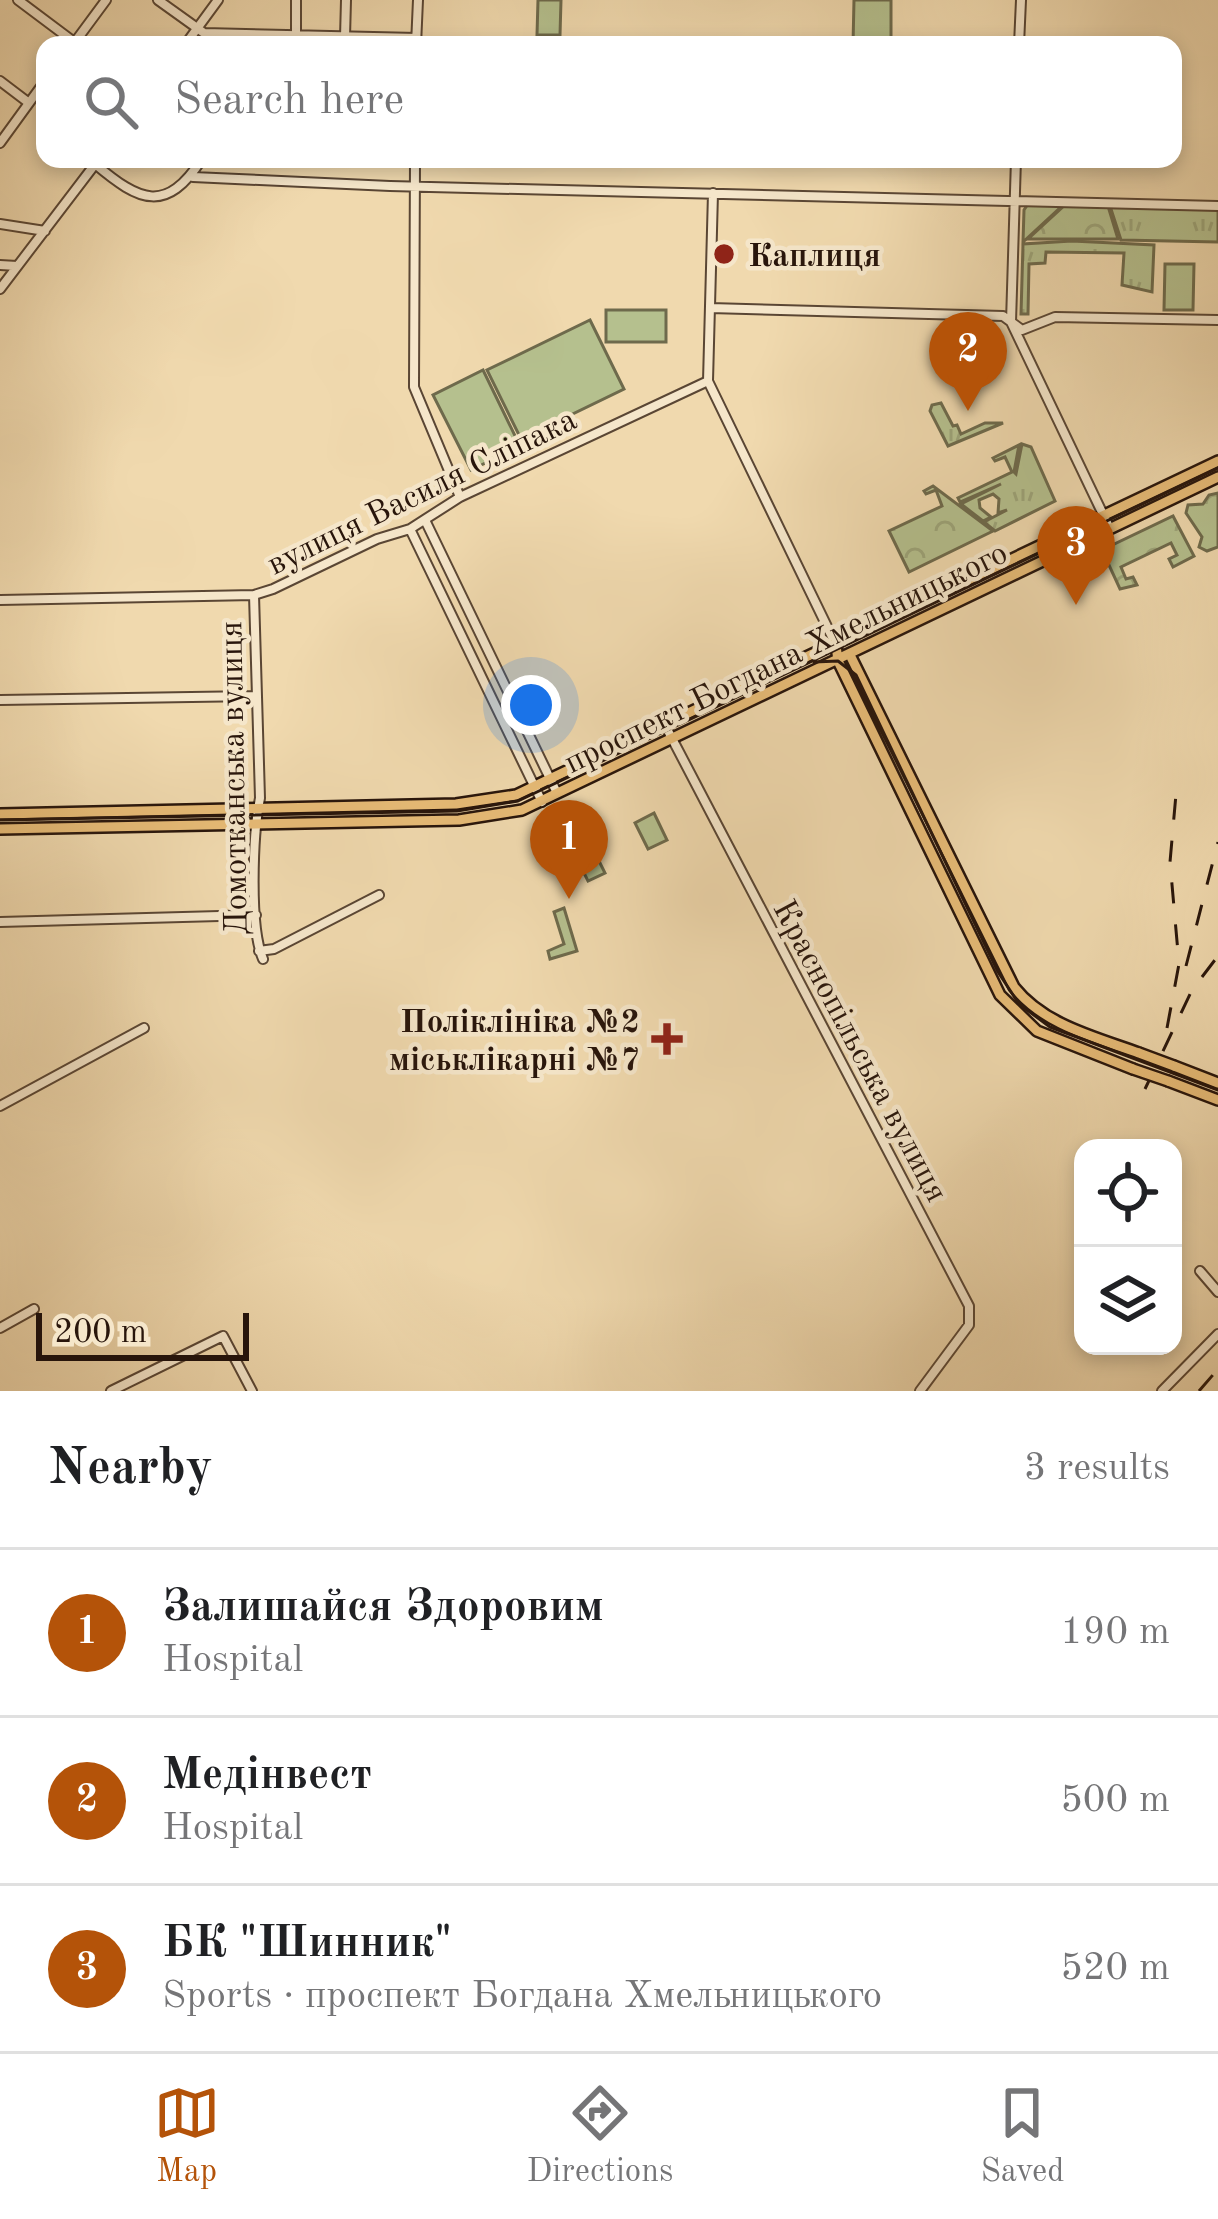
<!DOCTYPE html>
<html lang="en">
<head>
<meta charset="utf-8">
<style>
	:root { --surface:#fff; --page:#f6f6f6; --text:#202124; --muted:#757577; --line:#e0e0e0; --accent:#b45309 }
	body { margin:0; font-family:"Old Standard TT",serif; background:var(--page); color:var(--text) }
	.controls { position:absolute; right:36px; bottom:36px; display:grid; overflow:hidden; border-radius:24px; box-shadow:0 6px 18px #0003 }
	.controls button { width:108px; height:108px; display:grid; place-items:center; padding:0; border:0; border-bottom:3px solid var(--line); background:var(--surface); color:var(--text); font:60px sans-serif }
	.scale { position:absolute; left:36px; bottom:30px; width:213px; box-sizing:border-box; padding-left:12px; border:6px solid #28150b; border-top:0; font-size:33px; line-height:42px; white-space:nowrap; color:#28150b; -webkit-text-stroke:9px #f5e6ca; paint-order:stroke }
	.you { position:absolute; left:531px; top:705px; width:42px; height:42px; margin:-30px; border:9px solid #fff; border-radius:50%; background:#1a73e8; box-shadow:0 0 0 18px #1a73e833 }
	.badge { display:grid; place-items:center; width:78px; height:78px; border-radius:50%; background:var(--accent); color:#fff; font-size:39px; font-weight:700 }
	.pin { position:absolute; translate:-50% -99px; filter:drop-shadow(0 3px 6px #0008) }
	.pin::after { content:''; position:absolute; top:63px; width:42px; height:36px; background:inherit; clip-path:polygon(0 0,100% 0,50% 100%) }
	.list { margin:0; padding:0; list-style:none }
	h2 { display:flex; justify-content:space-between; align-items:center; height:156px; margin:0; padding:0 48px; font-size:51px }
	h2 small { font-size:39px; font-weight:400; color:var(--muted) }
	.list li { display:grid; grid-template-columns:78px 1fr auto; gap:36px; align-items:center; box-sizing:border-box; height:168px; padding:0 48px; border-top:3px solid var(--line) }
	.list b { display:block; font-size:45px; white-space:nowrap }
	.list p { margin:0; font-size:39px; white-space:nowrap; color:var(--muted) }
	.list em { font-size:39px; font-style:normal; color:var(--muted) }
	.icon { flex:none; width:66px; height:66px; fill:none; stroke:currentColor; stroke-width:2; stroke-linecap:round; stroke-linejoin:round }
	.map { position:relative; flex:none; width:1218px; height:1391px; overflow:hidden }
	.search { position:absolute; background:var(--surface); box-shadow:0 6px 18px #0003; left:36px; right:36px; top:36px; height:132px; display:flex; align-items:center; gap:30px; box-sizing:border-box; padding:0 42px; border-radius:24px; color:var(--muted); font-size:45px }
	.sheet { height:660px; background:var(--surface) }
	nav { display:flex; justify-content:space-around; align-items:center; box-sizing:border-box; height:168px; border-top:3px solid var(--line); background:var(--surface); font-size:33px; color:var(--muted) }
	nav a { display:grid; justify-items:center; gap:6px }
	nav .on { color:var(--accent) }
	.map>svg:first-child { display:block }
	.grass { fill:url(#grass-tufts); stroke:#6e6a4c; stroke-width:3 }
	.forest { fill:url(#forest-crowns); stroke:#6e6a4c; stroke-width:3 }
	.garden { fill:#b5c08e; stroke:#6e6a4c; stroke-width:3 }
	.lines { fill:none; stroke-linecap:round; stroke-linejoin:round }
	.minor-casing { stroke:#5a4634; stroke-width:12 }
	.major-casing { stroke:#28150b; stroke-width:14 }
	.minor { stroke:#f5e6ca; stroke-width:8 }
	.major { stroke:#e8bc77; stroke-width:9 }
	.tram { stroke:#28150b; stroke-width:3 }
	.rail { stroke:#28150b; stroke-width:3; stroke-dasharray:21 21; stroke-linecap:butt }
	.major-bridge-casing { stroke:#28150b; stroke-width:14; stroke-linecap:butt }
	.major-bridge { stroke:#e8bc77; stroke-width:9 }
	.poi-dot { fill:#8f2418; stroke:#f5e6ca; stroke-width:4.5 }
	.labels { text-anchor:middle; stroke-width:9; stroke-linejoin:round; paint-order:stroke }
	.poi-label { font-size:33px; font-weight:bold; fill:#28150b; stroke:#f5e6ca; text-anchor:start }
	.street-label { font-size:33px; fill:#28150b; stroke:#f5e6ca }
</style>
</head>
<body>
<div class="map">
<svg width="1218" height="1391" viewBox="0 0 1218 1391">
	<defs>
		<pattern id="grass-tufts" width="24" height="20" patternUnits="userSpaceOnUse" patternTransform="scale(3)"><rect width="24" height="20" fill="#b5c08e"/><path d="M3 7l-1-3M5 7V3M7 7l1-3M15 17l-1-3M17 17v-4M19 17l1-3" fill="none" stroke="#9ca479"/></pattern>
		<pattern id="forest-crowns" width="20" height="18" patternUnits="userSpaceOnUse" patternTransform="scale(3)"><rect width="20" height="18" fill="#b5c08e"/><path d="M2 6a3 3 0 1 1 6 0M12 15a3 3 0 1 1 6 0" fill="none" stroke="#9ca479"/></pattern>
	</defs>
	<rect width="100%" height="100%" fill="#f0d9ae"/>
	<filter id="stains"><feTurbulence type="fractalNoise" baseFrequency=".00167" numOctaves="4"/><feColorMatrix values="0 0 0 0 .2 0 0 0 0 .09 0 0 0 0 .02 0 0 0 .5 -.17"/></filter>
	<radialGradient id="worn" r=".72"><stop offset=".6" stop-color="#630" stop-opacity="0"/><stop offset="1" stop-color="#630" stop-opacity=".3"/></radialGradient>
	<path class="grass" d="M 1028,204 L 1063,205 L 1023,242 L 1024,210 Z
		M 1110,206 L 1218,209 L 1218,242 L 1121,240 Z
		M 1072,241 L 1154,245 L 1152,292 L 1122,285 L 1124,253 L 1046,252 L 1045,263 L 1029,264 L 1028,314 L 1021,314 L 1023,244 Z
		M 941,403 L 953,426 L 957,425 L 961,434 L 985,423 L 1003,423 L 948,446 L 930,411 L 932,405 Z
		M 1022,444 L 1031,447 L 1055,501 L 995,531 L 984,522 L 1007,510 L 998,513 L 999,499 L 993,494 L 979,500 L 980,508 L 991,517 L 983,521 L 961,504 L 1001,484 L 960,502 L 958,498 L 1012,472 L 1005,457 L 995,461 L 993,458 L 1019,445 L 1014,472 L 1016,474 Z
		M 589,841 L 605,873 L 588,881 L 572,849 Z"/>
	<path class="forest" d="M 1065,205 L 1108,206 L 1118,239 L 1028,239 Z
		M 933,486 L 993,531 L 909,572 L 889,531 L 942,506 L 936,490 L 926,494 L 924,491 Z
		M 1218,493 L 1218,547 L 1207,551 L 1199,547 L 1202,537 L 1186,513 L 1188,505 L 1203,504 L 1209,495 Z
		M 1173,516 L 1194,556 L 1173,567 L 1169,559 L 1177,555 L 1171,543 L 1121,567 L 1126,579 L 1133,577 L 1137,585 L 1120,589 L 1102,550 Z"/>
	<path class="garden" d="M 538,0 L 561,0 L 560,35 L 537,35 Z
		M 854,0 L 891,0 L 891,45 L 853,45 Z
		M 1165,264 L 1194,264 L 1193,310 L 1164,310 Z
		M 606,310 L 666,310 L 666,342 L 606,342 Z
		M 590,320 L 624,389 L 521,439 L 487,370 Z
		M 483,370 L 520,446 L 471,470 L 433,395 Z
		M 654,813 L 667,840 L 648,849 L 635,823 Z
		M 564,908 L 577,951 L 550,959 L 548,951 L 564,944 L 554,912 Z"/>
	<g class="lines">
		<g class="minor-casing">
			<path id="minor" d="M 18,0 L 74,42
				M 158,0 L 204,33 L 417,38
				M 296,0 L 296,37
				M 345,37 L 346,0
				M 75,42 L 106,0
				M 185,45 L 218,0
				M 416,45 L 418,0
				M 1019,45 L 1021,0
				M 0,81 L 29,103
				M 0,143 L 45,81
				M 415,159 L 414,387 L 460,497
				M 1016,159 L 1011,322 L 1110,529
				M 95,164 C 140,202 166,214 202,159
				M 193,177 L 390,186 L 1218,206
				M 713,193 L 708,381 L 836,645
				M 0,224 L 45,231
				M 0,265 L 17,266
				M 0,289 L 99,159
				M 710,308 L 1003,316 L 1022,330 L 1055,317 L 1218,320
				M 425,520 L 557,793
				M 410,529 L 542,802
				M 254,595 L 260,798 C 253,834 249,926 263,959
				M 0,600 L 254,595 L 273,589 L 377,539 L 410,529 L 460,497 L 708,381
				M 0,700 L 255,696
				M 666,727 L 969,1306 L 969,1325 L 920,1391
				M 0,922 L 256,915
				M 259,951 L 274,949 L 379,895
				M 0,1106 L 144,1028
				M 1200,1271 L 1218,1292
				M 0,1328 L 34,1309
				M 111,1391 L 223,1336 L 252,1391
				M 1162,1391 L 1218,1334"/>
		</g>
		<g class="major-casing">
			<path id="major" d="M 836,645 L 838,661 L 1000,995 L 1037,1031 L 1133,1069
				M 850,655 L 1014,987 C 1044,1025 1095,1037 1139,1053
				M 0,814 L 456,804 L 516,795 L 1218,461
				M 0,829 L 459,820 L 522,810 L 1218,477
				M 1174,1066 L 1218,1083
				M 1168,1081 L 1218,1100"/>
		</g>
		<use href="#minor" class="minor"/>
		<use href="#major" class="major"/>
		<path class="tram" d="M 814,662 L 838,661 L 856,675 L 998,972 L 1019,1004 L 1050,1027 L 1218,1090
			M 0,820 L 457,811 L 518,801 L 1218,468"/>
		<path class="rail" d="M 1186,966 L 1218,842
			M 1167,1028 L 1179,964 L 1170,862 L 1176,794
			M 1145,1089 L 1192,990 L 1218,956
			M 1199,1391 L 1218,1369"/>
		<g class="major-bridge-casing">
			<path id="major-bridge" d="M 1139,1053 L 1174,1066
				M 1133,1069 L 1168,1081"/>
		</g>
		<use href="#major-bridge" class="major-bridge"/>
	</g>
	<g class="poi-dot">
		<circle cx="724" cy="254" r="12"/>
		<path d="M661 1021h12v12h12v12h-12v12h-12v-12h-12v-12h12z"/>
	</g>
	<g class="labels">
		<g class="poi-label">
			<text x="748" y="266">Каплиця</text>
			<text x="640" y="1032" text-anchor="end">Поліклініка №2<tspan x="640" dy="38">міськлікарні №7</tspan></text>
		</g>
		<g class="street-label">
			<text transform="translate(421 490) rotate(-26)" y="12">вулиця Василя Сліпака</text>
			<text transform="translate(785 656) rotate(-26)" y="12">проспект Богдана Хмельницького</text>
			<text transform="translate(232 778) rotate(-91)" y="12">Домотканська вулиця</text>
			<text transform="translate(862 1050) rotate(62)" y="12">Краснопільська вулиця</text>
		</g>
	</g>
	<rect width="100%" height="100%" filter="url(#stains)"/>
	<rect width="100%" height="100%" fill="url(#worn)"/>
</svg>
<div class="controls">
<button><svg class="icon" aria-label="locate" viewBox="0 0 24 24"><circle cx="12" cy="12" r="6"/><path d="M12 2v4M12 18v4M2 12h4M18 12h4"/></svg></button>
<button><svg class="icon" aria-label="layers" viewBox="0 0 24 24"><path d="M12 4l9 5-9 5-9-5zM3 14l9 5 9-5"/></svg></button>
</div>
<div class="scale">200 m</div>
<div class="you"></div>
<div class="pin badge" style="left:569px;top:899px">1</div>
<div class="pin badge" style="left:968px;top:411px">2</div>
<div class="pin badge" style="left:1076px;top:605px">3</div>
<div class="search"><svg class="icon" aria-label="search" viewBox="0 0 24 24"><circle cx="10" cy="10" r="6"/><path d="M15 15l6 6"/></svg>Search here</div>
</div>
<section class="sheet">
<h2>Nearby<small>3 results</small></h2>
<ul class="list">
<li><span class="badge">1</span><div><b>Залишайся Здоровим</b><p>Hospital</p></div><em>190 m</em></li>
<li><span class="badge">2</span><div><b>Медінвест</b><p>Hospital</p></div><em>500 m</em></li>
<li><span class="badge">3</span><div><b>БК &quot;Шинник&quot;</b><p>Sports · проспект Богдана Хмельницького</p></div><em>520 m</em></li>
</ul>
</section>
<nav>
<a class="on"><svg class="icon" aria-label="map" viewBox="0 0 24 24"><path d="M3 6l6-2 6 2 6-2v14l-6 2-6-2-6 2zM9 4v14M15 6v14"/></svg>Map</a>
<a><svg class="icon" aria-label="directions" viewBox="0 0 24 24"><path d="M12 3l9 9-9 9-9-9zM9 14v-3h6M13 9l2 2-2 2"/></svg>Directions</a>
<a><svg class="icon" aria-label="saved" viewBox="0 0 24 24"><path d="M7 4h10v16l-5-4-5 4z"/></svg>Saved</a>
</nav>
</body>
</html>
